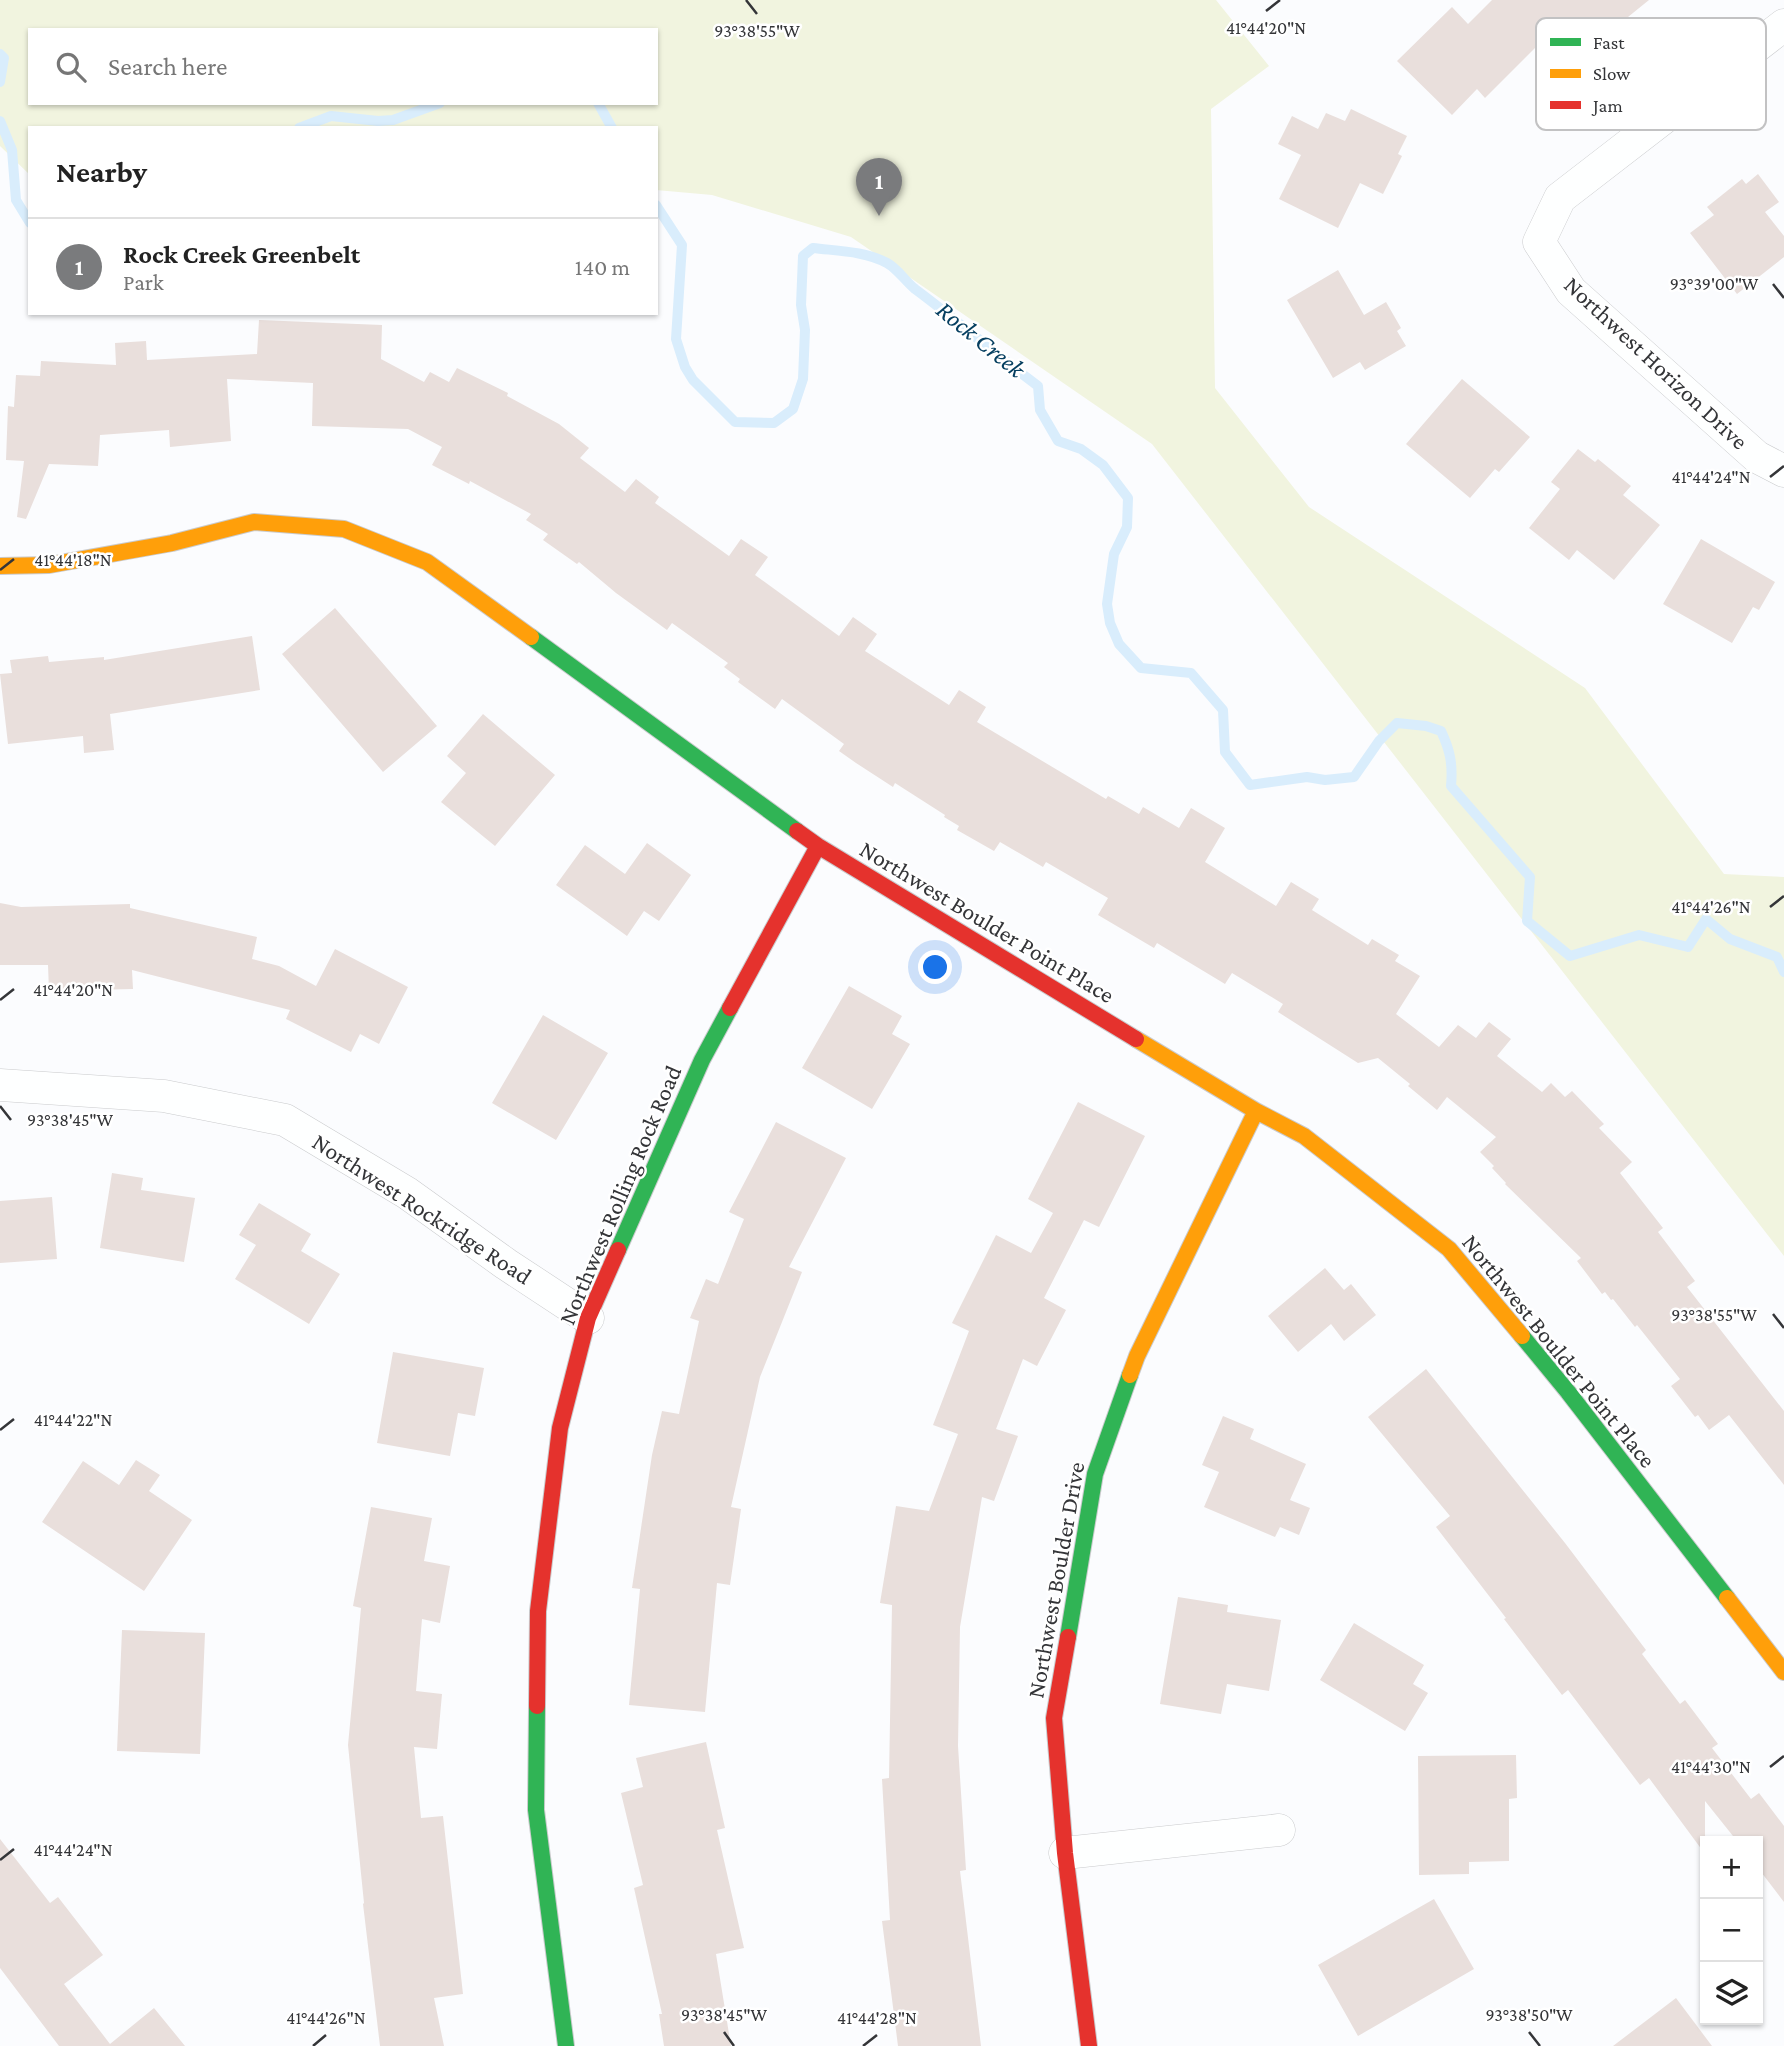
<!DOCTYPE html>
<html lang="en">
<head>
<meta charset="utf-8">
<style>
	:root { --surface:#fff; --page:#f2f2f2; --text:#222; --muted:#767676; --line:#e0e0e0; --accent:#7a7b7d }
	body { margin:0; font-family:"Crimson Pro",serif; background:var(--page); color:var(--text) }
	.controls { position:absolute; right:21px; bottom:21px; display:grid; overflow:hidden; border-radius:0px; box-shadow:0 2px 5px #0004 }
	.controls button { width:63px; height:63px; display:grid; place-items:center; padding:0; border:0; border-bottom:2px solid var(--line); background:var(--surface); color:var(--text); font:35px sans-serif }
	.you { position:absolute; left:936px; top:968px; width:24px; height:24px; margin:-18px; border:5px solid #fff; border-radius:50%; background:#1a73e8; box-shadow:0 0 0 10px #1a73e833 }
	.badge { display:grid; place-items:center; width:46px; height:46px; border-radius:50%; background:var(--accent); color:#fff; font-size:23px; font-weight:700 }
	.pin { position:absolute; translate:-50% -58px; filter:drop-shadow(0 2px 4px #0008) }
	.pin::after { content:''; position:absolute; top:37px; width:24px; height:21px; background:inherit; clip-path:polygon(0 0,100% 0,50% 100%) }
	.list { margin:0; padding:0; list-style:none }
	h2 { display:flex; justify-content:space-between; align-items:center; height:91px; margin:0; padding:0 28px; font-size:30px }
	h2 small { font-size:23px; font-weight:400; color:var(--muted) }
	.list li { display:grid; grid-template-columns:46px 1fr auto; gap:21px; align-items:center; box-sizing:border-box; height:98px; padding:0 28px; border-top:2px solid var(--line) }
	.list b { display:block; font-size:26px; white-space:nowrap }
	.list p { margin:0; font-size:23px; white-space:nowrap; color:var(--muted) }
	.list em { font-size:23px; font-style:normal; color:var(--muted) }
	.icon { flex:none; width:38px; height:38px; fill:none; stroke:currentColor; stroke-width:2; stroke-linecap:round; stroke-linejoin:round }
	.map { position:relative; flex:none; width:1784px; height:2046px; overflow:hidden }
	.search { position:absolute; background:var(--surface); box-shadow:0 2px 5px #0004; left:28px; top:28px; width:630px; height:77px; display:flex; align-items:center; gap:18px; box-sizing:border-box; padding:0 24px; border-radius:0px; color:var(--muted); font-size:26px }
	.panel { position:absolute; background:var(--surface); box-shadow:0 2px 5px #0004; left:28px; top:126px; width:630px; height:189px; border-radius:0px }
	.map>svg:first-child { display:block }
	.green { fill:#f1f4df; fill-rule:evenodd }
	.lines { fill:none; stroke-linecap:round; stroke-linejoin:round }
	.stream { stroke:#d9edfc; stroke-width:10 }
	.building { fill:#e9dfdc }
	.street-casing { stroke:#cacbcd; stroke-width:33 }
	.fast-casing { stroke:#cacbcd; stroke-width:18 }
	.slow-casing { stroke:#cacbcd; stroke-width:18 }
	.jam-casing { stroke:#cacbcd; stroke-width:18 }
	.street { stroke:#feffff; stroke-width:32 }
	.fast { stroke:#30b455; stroke-width:16 }
	.slow { stroke:#ff9f0a; stroke-width:16 }
	.jam { stroke:#e5322d; stroke-width:16 }
	.ticks { fill:none; stroke:#343538; stroke-width:2.5 }
	.labels { text-anchor:middle; stroke-width:5; stroke-linejoin:round; paint-order:stroke }
	.street-label { font-size:24px; fill:#343538; stroke:#fff }
	.water-label { font-size:26px; font-style:italic; fill:#063f60; stroke:#fff }
	.key { fill:#fff; stroke:#c2c2c3; stroke-width:2 }
	.key-label { font-size:19px; fill:#343538 }
	.ticks-label { font-size:18px; text-anchor:middle; fill:#343538; stroke:#fff; stroke-width:5; stroke-linejoin:round; paint-order:stroke }
</style>
</head>
<body>
<div class="map">
<svg width="1784" height="2046" viewBox="0 0 1784 2046">
	<rect width="100%" height="100%" fill="#fbfcfe"/>
	<path class="green" d="M 0,0 L 1216,0 L 1269,66 L 1211,109 L 1215,388 L 1309,507 L 1585,688 L 1724,874 L 1784,877 L 1784,1256 L 1152,444 L 851,237 L 712,195 L 656,190 L 656,128 L 30,128 L 30,175 L 0,146 ZM 30,30 L 656,30 L 656,103 L 30,103 Z"/>
	<g class="lines">
		<path class="stream" d="M 0,54 L 4,58 L 0,82
			M 598,103 L 612,128
			M 0,121 L 12,150 L 16,200 L 30,223
			M 299,128 L 331,116 L 378,121 L 393,120 L 440,103
			M 656,205 L 682,245 L 676,339 L 685,367 L 693,380 L 735,422 L 774,423 L 793,409 L 803,379 L 805,330 L 801,305 L 803,256 L 813,248 C 837,251 865,251 887,263 C 898,269 905,281 915,289 C 957,320 996,355 1038,386 L 1040,410 L 1058,441 L 1081,449 L 1103,465 L 1128,498 L 1127,527 L 1114,554 L 1107,604 L 1110,623 L 1119,644 L 1141,668 L 1191,673 L 1223,710 L 1225,752 L 1250,785 L 1307,777 L 1325,780 L 1354,777 L 1379,741 L 1397,723 L 1426,726 L 1441,731 C 1450,750 1453,764 1451,786 L 1530,877 L 1527,921 L 1570,956 L 1639,935 L 1688,947 L 1706,919 L 1730,939 L 1777,957 L 1784,972"/>
	</g>
	<path class="building" d="M 1492,0 L 1649,0 L 1607,34 L 1601,27 L 1575,48 L 1557,26 L 1485,98 L 1477,89 L 1452,115 L 1397,61 L 1452,7 L 1468,24 Z
		M 1351,109 L 1407,136 L 1398,154 L 1402,156 L 1383,194 L 1360,183 L 1338,228 L 1279,199 L 1301,155 L 1278,144 L 1292,116 L 1318,129 L 1326,113 L 1345,121 Z
		M 1758,174 L 1779,202 L 1765,212 L 1784,236 L 1784,257 L 1737,294 L 1690,233 L 1714,215 L 1707,207 L 1742,179 L 1746,184 Z
		M 1338,270 L 1364,315 L 1386,302 L 1401,328 L 1397,331 L 1406,346 L 1365,370 L 1360,362 L 1333,378 L 1287,300 Z
		M 259,320 L 382,325 L 381,359 L 424,382 L 430,372 L 449,382 L 457,368 L 508,393 L 507,396 L 559,424 L 589,448 L 580,458 L 625,492 L 636,479 L 659,497 L 655,503 L 729,556 L 741,539 L 768,557 L 755,575 L 839,636 L 853,617 L 877,634 L 865,651 L 949,705 L 959,690 L 986,707 L 977,722 L 1106,799 L 1108,796 L 1139,814 L 1143,807 L 1179,828 L 1191,808 L 1225,828 L 1205,862 L 1276,906 L 1291,882 L 1319,899 L 1312,910 L 1368,945 L 1372,939 L 1399,955 L 1395,961 L 1420,976 L 1396,1014 L 1439,1047 L 1458,1025 L 1476,1038 L 1489,1022 L 1511,1039 L 1497,1056 L 1542,1092 L 1551,1083 L 1565,1097 L 1572,1091 L 1604,1124 L 1599,1128 L 1632,1162 L 1620,1173 L 1663,1228 L 1658,1232 L 1695,1281 L 1687,1287 L 1784,1411 L 1784,1485 L 1729,1415 L 1709,1430 L 1698,1415 L 1695,1417 L 1671,1386 L 1680,1379 L 1637,1325 L 1635,1327 L 1613,1299 L 1611,1300 L 1605,1292 L 1602,1294 L 1577,1261 L 1581,1258 L 1505,1184 L 1506,1183 L 1492,1168 L 1494,1166 L 1480,1152 L 1496,1137 L 1447,1097 L 1437,1110 L 1408,1086 L 1410,1084 L 1378,1058 L 1358,1063 L 1278,1012 L 1283,1004 L 1232,973 L 1225,984 L 1157,943 L 1154,948 L 1098,915 L 1108,898 L 1046,862 L 1043,867 L 1000,842 L 994,851 L 957,830 L 959,826 L 944,817 L 945,815 L 895,783 L 893,787 L 856,763 L 839,751 L 844,744 L 782,699 L 775,709 L 738,682 L 740,679 L 724,667 L 728,663 L 672,623 L 667,630 L 616,593 L 579,562 L 577,564 L 543,540 L 548,534 L 526,520 L 531,514 L 470,481 L 469,484 L 432,465 L 442,447 L 408,429 L 312,426 L 313,383 L 227,379 L 231,441 L 170,447 L 169,430 L 100,435 L 98,466 L 49,464 L 26,519 L 17,517 L 24,461 L 6,460 L 8,406 L 14,407 L 16,375 L 40,376 L 41,361 L 116,365 L 115,343 L 146,341 L 147,360 L 257,354 Z
		M 1462,379 L 1530,437 L 1499,472 L 1495,469 L 1470,498 L 1406,444 Z
		M 1578,449 L 1595,462 L 1598,459 L 1631,486 L 1623,495 L 1660,525 L 1614,580 L 1577,550 L 1569,560 L 1529,528 L 1560,489 L 1551,482 Z
		M 1701,539 L 1775,582 L 1759,610 L 1753,607 L 1732,643 L 1663,604 Z
		M 335,608 L 437,726 L 383,772 L 282,654 Z
		M 252,636 L 260,690 L 110,714 L 114,750 L 84,753 L 83,736 L 8,744 L 0,674 L 12,673 L 10,660 L 48,656 L 49,662 L 104,657 L 104,660 Z
		M 483,714 L 555,775 L 495,846 L 441,802 L 466,773 L 447,756 Z
		M 647,843 L 691,875 L 659,921 L 644,911 L 627,936 L 556,885 L 585,845 L 625,874 Z
		M 0,903 L 21,907 L 130,904 L 130,908 L 257,937 L 252,959 L 279,966 L 316,986 L 335,949 L 408,987 L 379,1044 L 360,1034 L 351,1052 L 286,1019 L 290,1010 L 132,970 L 133,989 L 49,991 L 48,965 L 0,965 Z
		M 849,986 L 902,1016 L 892,1034 L 910,1044 L 872,1109 L 802,1068 Z
		M 543,1015 L 608,1053 L 556,1140 L 492,1103 Z
		M 1078,1102 L 1145,1136 L 1099,1227 L 1084,1220 L 1044,1298 L 1066,1310 L 1037,1366 L 1023,1359 L 996,1429 L 1018,1436 L 994,1501 L 982,1497 L 960,1627 L 958,1746 L 966,1870 L 960,1871 L 981,2046 L 898,2046 L 882,1921 L 890,1920 L 882,1779 L 889,1778 L 892,1605 L 880,1603 L 896,1506 L 929,1511 L 958,1434 L 933,1425 L 969,1331 L 952,1323 L 996,1235 L 1031,1253 L 1053,1213 L 1028,1199 Z
		M 776,1122 L 846,1158 L 789,1267 L 802,1272 L 760,1377 L 731,1507 L 741,1509 L 730,1585 L 717,1583 L 705,1712 L 629,1705 L 640,1589 L 632,1588 L 652,1455 L 662,1411 L 679,1414 L 699,1321 L 690,1318 L 706,1279 L 718,1284 L 744,1219 L 729,1212 Z
		M 112,1173 L 143,1178 L 141,1190 L 195,1198 L 184,1262 L 100,1248 Z
		M 52,1197 L 57,1259 L 0,1263 L 0,1201 Z
		M 259,1203 L 311,1234 L 301,1251 L 340,1274 L 309,1324 L 235,1279 L 256,1245 L 239,1235 Z
		M 1325,1268 L 1344,1290 L 1351,1284 L 1376,1315 L 1344,1341 L 1331,1324 L 1298,1352 L 1268,1316 Z
		M 393,1352 L 484,1368 L 475,1416 L 458,1413 L 450,1456 L 377,1443 Z
		M 1426,1369 L 1565,1543 L 1646,1650 L 1642,1654 L 1680,1704 L 1685,1700 L 1718,1744 L 1712,1748 L 1751,1799 L 1759,1793 L 1784,1826 L 1784,1902 L 1758,1868 L 1758,1841 L 1737,1841 L 1705,1801 L 1705,1854 L 1649,1778 L 1640,1785 L 1568,1690 L 1562,1695 L 1504,1619 L 1506,1618 L 1436,1527 L 1450,1516 L 1368,1417 Z
		M 1223,1416 L 1254,1429 L 1250,1439 L 1306,1464 L 1290,1500 L 1310,1508 L 1299,1535 L 1280,1527 L 1275,1537 L 1204,1507 L 1219,1472 L 1202,1465 Z
		M 136,1460 L 160,1475 L 149,1491 L 192,1520 L 144,1591 L 42,1522 L 83,1461 L 119,1485 Z
		M 371,1507 L 432,1518 L 424,1561 L 450,1566 L 440,1623 L 422,1619 L 416,1691 L 442,1694 L 437,1749 L 414,1747 L 421,1818 L 443,1816 L 463,1994 L 434,1998 L 444,2046 L 380,2046 L 363,1904 L 364,1903 L 348,1745 L 361,1608 L 353,1606 Z
		M 1178,1597 L 1228,1605 L 1227,1612 L 1281,1620 L 1269,1691 L 1227,1684 L 1221,1714 L 1160,1704 Z
		M 1354,1623 L 1424,1665 L 1413,1684 L 1428,1693 L 1405,1731 L 1320,1680 Z
		M 122,1630 L 205,1633 L 200,1754 L 117,1751 Z
		M 706,1742 L 725,1828 L 717,1830 L 744,1948 L 716,1954 L 731,2046 L 664,2046 L 659,2014 L 662,2014 L 634,1888 L 643,1885 L 621,1793 L 643,1787 L 636,1758 Z
		M 1516,1755 L 1517,1798 L 1509,1799 L 1509,1861 L 1469,1862 L 1469,1874 L 1419,1875 L 1418,1756 Z
		M 0,1839 L 50,1903 L 58,1897 L 103,1955 L 64,1984 L 110,2044 L 154,2008 L 185,2046 L 59,2046 L 0,1968 Z
		M 1434,1899 L 1474,1969 L 1358,2036 L 1318,1965 Z
		M 1676,1998 L 1712,2046 L 1613,2046 Z"/>
	<g class="lines">
		<g class="street-casing">
			<path id="street" d="M 1784,25 L 1560,198 L 1539,242 L 1571,291 L 1757,457 L 1784,471
				M 0,1085 L 164,1096 L 285,1120 L 407,1193 L 506,1264 L 588,1318
				M 1065,1853 L 1279,1830"/>
		</g>
		<g class="fast-casing">
			<path id="fast" d="M 531,637 L 797,831
				M 618,1250 L 702,1060 L 730,1008
				M 1522,1336 L 1568,1392 L 1727,1598
				M 1068,1637 L 1095,1474 L 1130,1375
				M 537,1706 L 536,1810 L 566,2046"/>
		</g>
		<g class="slow-casing">
			<path id="slow" d="M 0,566 L 49,565 L 172,543 L 254,522 L 344,529 L 427,562 L 531,637
				M 1136,1039 L 1256,1111 L 1304,1136 L 1449,1249 L 1522,1336
				M 1130,1375 L 1137,1356 L 1256,1111
				M 1727,1598 L 1784,1672"/>
		</g>
		<g class="jam-casing">
			<path id="jam" d="M 797,831 L 818,846 L 1136,1039
				M 730,1008 L 818,846
				M 1068,1637 L 1054,1718 L 1065,1853 L 1089,2046
				M 537,1706 L 538,1611 L 560,1428 L 588,1318 L 618,1250"/>
		</g>
		<use href="#street" class="street"/>
		<use href="#fast" class="fast"/>
		<use href="#slow" class="slow"/>
		<use href="#jam" class="jam"/>
	</g>
	<path class="ticks" d="M 746,0 L 757,14M 1266,11 L 1280,0M 1773,284 L 1784,298M 1770,477 L 1784,466M 0,570 L 14,559M 1770,907 L 1784,896M 0,1000 L 14,989M 0,1106 L 11,1120M 1773,1314 L 1784,1328M 0,1430 L 14,1419M 1770,1767 L 1784,1756M 0,1860 L 14,1849M 724,2032 L 734,2046M 1529,2032 L 1540,2046M 313,2046 L 326,2035M 863,2046 L 877,2035"/>
	<g class="labels">
		<g class="street-label">
			<text transform="translate(1656 363) rotate(43)" y="8">Northwest Horizon Drive</text>
			<text transform="translate(987 922) rotate(31)" y="8">Northwest Boulder Point Place</text>
			<text transform="translate(620 1195) rotate(-67)" y="8">Northwest Rolling Rock Road</text>
			<text transform="translate(422 1209) rotate(33)" y="8">Northwest Rockridge Road</text>
			<text transform="translate(1559 1351) rotate(51)" y="8">Northwest Boulder Point Place</text>
			<text transform="translate(1056 1580) rotate(-80)" y="8">Northwest Boulder Drive</text>
		</g>
		<g class="water-label">
			<text transform="translate(981 339) rotate(39)" y="9">Rock Creek</text>
		</g>
	</g>
	<rect x="1536" y="18" width="230" height="112" rx="10" class="key"/>
	<rect x="1550" y="38" width="31" height="8" fill="#30b455"/>
	<rect x="1550" y="69" width="31" height="9" fill="#ff9f0a"/>
	<rect x="1550" y="101" width="31" height="8" fill="#e5322d"/>
	<g class="key-label">
		<text x="1593" y="49">Fast</text>
		<text x="1593" y="80">Slow</text>
		<text x="1593" y="112">Jam</text>
	</g>
	<g class="ticks-label">
		<text x="1266" y="34">41°44'20"N</text>
		<text x="757" y="37">93°38'55"W</text>
		<text x="1714" y="290">93°39'00"W</text>
		<text x="1711" y="483">41°44'24"N</text>
		<text x="73" y="566">41°44'18"N</text>
		<text x="1711" y="913">41°44'26"N</text>
		<text x="73" y="996">41°44'20"N</text>
		<text x="70" y="1126">93°38'45"W</text>
		<text x="1714" y="1321">93°38'55"W</text>
		<text x="73" y="1426">41°44'22"N</text>
		<text x="1711" y="1773">41°44'30"N</text>
		<text x="73" y="1856">41°44'24"N</text>
		<text x="724" y="2021">93°38'45"W</text>
		<text x="1529" y="2021">93°38'50"W</text>
		<text x="326" y="2024">41°44'26"N</text>
		<text x="877" y="2024">41°44'28"N</text>
	</g>
</svg>
<div class="controls">
<button>+</button>
<button>−</button>
<button><svg class="icon" aria-label="layers" viewBox="0 0 24 24"><path d="M12 4l9 5-9 5-9-5zM3 14l9 5 9-5"/></svg></button>
</div>
<div class="you"></div>
<div class="pin badge" style="left:879px;top:216px">1</div>
<div class="search"><svg class="icon" aria-label="search" viewBox="0 0 24 24"><circle cx="10" cy="10" r="6"/><path d="M15 15l6 6"/></svg>Search here</div>
<section class="panel">
<h2>Nearby<small></small></h2>
<ul class="list">
<li><span class="badge">1</span><div><b>Rock Creek Greenbelt</b><p>Park</p></div><em>140 m</em></li>
</ul>
</section>
</div>
</body>
</html>
